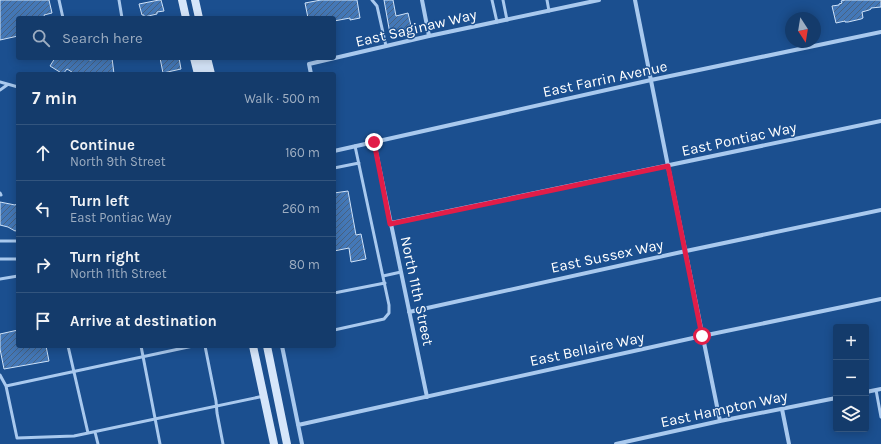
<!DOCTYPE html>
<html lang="en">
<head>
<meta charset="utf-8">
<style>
	:root { --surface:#143b6b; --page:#1d4271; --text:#f1f3f6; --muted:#9dadc1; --line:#33557e }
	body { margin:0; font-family:Karla,sans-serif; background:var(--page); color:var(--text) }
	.controls { position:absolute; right:12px; bottom:12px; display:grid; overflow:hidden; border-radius:4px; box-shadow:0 2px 10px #0003 }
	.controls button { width:36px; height:36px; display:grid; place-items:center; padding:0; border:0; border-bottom:1px solid var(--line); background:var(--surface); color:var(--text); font:20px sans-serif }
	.compass { position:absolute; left:785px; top:12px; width:36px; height:36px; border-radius:50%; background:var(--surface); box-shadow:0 2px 10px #0003; rotate:168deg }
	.stop { position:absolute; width:12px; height:12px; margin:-9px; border:3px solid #e11d48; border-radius:50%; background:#fff }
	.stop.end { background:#e11d48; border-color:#fff; box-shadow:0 1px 4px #0008 }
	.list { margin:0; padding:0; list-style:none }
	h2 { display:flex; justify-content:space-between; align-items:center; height:52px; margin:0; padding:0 16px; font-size:17px }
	h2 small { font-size:13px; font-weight:400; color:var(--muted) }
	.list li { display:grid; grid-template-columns:26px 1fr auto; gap:12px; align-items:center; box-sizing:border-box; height:56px; padding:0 16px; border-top:1px solid var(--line) }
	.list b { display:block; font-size:15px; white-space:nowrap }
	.list p { margin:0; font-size:13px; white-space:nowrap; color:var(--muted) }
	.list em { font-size:13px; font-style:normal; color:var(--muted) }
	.icon { flex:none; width:22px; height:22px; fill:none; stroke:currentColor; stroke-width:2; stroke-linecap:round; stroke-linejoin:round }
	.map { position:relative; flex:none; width:881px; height:444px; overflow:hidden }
	.search { position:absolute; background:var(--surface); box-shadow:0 2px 10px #0003; left:16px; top:16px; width:320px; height:44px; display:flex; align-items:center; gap:10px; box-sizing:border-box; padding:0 14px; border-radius:4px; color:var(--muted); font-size:15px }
	.panel { position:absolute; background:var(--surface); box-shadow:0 2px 10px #0003; left:16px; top:72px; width:320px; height:276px; border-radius:4px }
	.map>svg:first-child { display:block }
	.building { fill:url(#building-hatch); stroke:#cfe3fa }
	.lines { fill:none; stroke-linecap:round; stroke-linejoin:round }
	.lane { stroke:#a9c9ee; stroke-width:3 }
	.street { stroke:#a9c9ee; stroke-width:4 }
	.secondary { stroke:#d6e6fa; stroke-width:8 }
	.route { stroke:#e11d48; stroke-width:5 }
	.labels { text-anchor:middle; stroke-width:3; stroke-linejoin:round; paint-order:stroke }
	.street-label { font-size:15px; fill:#fff; stroke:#1b4f8f }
</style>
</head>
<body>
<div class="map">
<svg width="881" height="444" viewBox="0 0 881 444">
	<defs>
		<pattern id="building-hatch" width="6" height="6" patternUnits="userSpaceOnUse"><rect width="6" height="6" fill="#4478b7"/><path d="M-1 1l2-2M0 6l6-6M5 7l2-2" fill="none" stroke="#486282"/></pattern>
	</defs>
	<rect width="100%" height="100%" fill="#1b4f8f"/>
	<path class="building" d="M 0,0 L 49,0 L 52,13 L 44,15 L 45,18 L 18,18 L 18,36 L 0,40 Z
		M 159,0 L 161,0 L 164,11 L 157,12 L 157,14 L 144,17 L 144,15 L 142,15 L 139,4 Z
		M 321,0 L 357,0 L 360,18 L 350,20 L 350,18 L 334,21 L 334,18 L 308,18 L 305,3 Z
		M 384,0 L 393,0 L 396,16 L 408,13 L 412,30 L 390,34 Z
		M 845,0 L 881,0 L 881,7 L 871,8 L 871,9 L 869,10 L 862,12 L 863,18 L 861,19 L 848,22 L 845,22 L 845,21 L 836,23 L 832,6 L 839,5 L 839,4 L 842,3 L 841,1 Z
		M 55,58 L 86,58 L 90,60 L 99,58 L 112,58 L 114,74 L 75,74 L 67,69 L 63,74 L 50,66 Z
		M 160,58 L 179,58 L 181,69 L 163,73 Z
		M 348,191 L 356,235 L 361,234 L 366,259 L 351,262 L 349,248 L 334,251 L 334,193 Z
		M 0,202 L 15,205 L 18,203 L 18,230 L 15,231 L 8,227 L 0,225 Z
		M 18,330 L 18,346 L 46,346 L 49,361 L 4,369 L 0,349 L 0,334 Z"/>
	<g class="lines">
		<path class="lane" d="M 59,0 L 63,18
			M 119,0 L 122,18
			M 372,0 L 377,6 L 386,46
			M 492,0 L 497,22
			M 503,0 L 507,20
			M 547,0 L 549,11
			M 0,82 L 18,87
			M 0,90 L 7,85
			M 334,168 L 359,163
			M 0,193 L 1,195
			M 0,241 L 18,241
			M 0,259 L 18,259
			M 383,276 L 401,272
			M 0,279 L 18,276
			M 334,293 L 385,283
			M 334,330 L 384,319 L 389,313 L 389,305 L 355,146
			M 68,346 L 88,433
			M 141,346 L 160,444
			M 193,346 L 6,386 L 17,438 L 74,436 L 264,396
			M 205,346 L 216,401 L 217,413 L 223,444
			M 0,375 L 6,386
			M 876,390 L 881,417
			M 95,432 L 98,444"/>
		<path class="street" d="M 422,0 L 429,36
			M 635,0 L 668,166 L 720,421
			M 311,74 L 309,64 L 429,36 L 599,0
			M 374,142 L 427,397
			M 334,151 L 651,80 L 881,32
			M 391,223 L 881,121
			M 409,312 L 686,251 L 881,210
			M 282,346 L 302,444
			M 866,392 L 881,389
			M 782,409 L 789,444
			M 298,425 L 702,336 L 881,299
			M 616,444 L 720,421 L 836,398"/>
		<path class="secondary" d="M 182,0 L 186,18
			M 195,0 L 199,18
			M 194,58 L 198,74
			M 201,58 L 204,74
			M 207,58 L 211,74
			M 253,346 L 274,444
			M 267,346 L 287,444"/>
	</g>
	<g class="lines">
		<path class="route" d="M 374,142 L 390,224 L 668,166 L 702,336"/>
	</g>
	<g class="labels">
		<g class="street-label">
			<text transform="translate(416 28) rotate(-13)" y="5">East Saginaw Way</text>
			<text transform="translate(605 79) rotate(-12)" y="5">East Farrin Avenue</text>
			<text transform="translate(739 139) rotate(-12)" y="5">East Pontiac Way</text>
			<text transform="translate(607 256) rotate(-12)" y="5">East Sussex Way</text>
			<text transform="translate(417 291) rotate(78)" y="5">North 11th Street</text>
			<text transform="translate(587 349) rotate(-12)" y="5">East Bellaire Way</text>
			<text transform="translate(724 409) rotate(-12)" y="5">East Hampton Way</text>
		</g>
	</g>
</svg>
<div class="controls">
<button>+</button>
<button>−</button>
<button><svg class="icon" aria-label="layers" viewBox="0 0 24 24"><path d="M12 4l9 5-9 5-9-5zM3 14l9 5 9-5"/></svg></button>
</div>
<svg class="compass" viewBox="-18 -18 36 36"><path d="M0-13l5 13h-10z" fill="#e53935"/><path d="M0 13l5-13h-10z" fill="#9dadc1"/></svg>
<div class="stop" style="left:702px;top:336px"></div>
<div class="stop end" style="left:374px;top:142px"></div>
<div class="search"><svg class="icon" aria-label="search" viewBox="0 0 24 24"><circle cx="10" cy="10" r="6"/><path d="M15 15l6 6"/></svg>Search here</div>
<section class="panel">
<h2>7 min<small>Walk · 500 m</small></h2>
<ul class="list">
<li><svg class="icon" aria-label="ahead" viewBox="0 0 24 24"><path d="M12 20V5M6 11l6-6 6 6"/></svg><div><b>Continue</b><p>North 9th Street</p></div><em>160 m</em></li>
<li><svg class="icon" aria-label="left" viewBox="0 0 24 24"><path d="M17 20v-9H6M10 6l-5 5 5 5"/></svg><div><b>Turn left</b><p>East Pontiac Way</p></div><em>260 m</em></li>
<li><svg class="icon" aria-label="right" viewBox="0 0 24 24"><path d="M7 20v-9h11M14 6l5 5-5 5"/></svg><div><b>Turn right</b><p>North 11th Street</p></div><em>80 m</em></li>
<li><svg class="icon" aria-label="arrive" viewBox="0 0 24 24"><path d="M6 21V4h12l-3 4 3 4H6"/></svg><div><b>Arrive at destination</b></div></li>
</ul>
</section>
</div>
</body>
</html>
